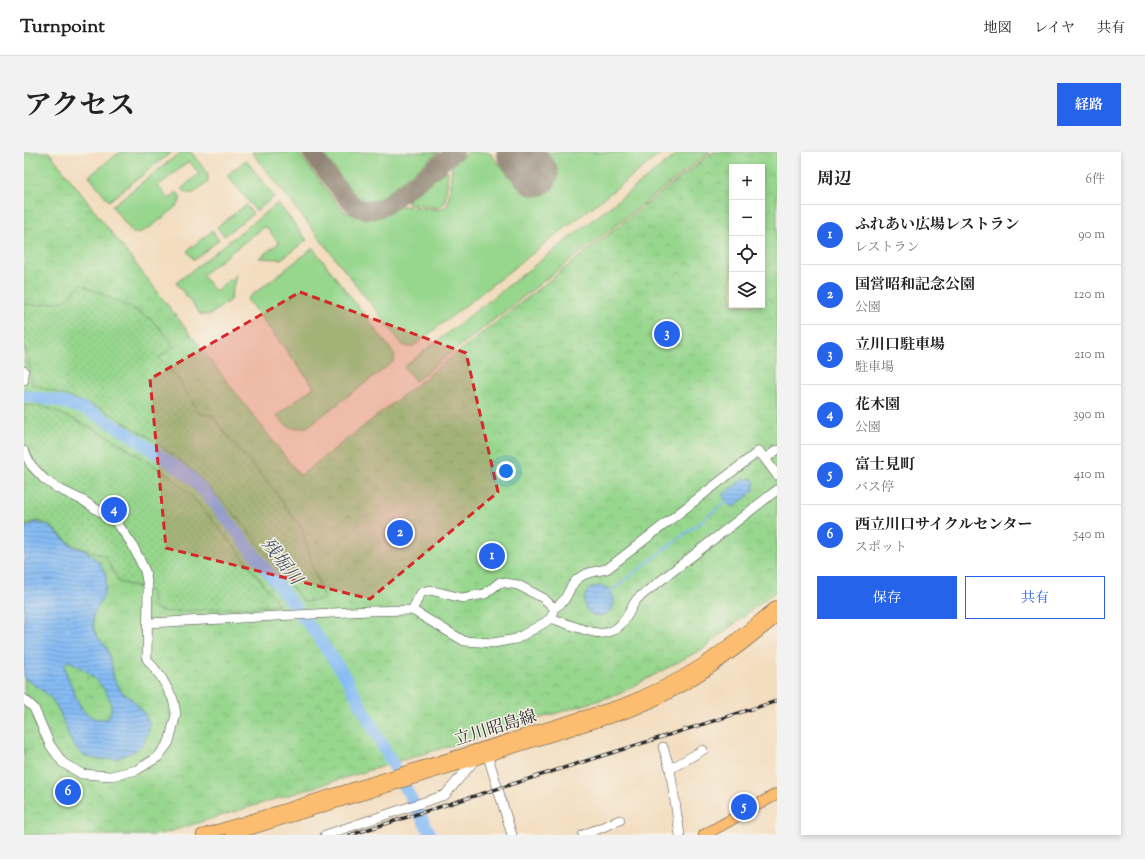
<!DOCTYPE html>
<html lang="ja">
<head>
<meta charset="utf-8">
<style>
	:root { --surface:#fff; --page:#f2f2f2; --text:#222; --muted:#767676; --line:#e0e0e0; --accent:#2563eb }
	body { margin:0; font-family:"Sorts Mill Goudy","Noto Serif JP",serif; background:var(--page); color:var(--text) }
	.controls { position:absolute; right:12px; top:12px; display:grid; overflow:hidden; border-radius:0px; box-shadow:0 2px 6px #0003 }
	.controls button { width:36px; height:36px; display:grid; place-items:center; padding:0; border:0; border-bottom:1px solid var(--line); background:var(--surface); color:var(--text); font:20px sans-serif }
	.you { position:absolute; left:482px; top:319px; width:14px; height:14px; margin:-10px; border:3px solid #fff; border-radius:50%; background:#1a73e8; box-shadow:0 0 0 6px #1a73e833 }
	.badge { display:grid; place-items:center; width:26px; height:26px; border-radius:50%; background:var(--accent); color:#fff; font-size:13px; font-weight:700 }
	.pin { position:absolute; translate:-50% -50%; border:2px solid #fff; box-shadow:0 1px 4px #0006 }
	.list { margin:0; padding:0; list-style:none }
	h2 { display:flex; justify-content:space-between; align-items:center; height:52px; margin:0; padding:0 16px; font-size:17px }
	h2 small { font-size:13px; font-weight:400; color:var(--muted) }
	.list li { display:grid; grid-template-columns:26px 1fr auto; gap:12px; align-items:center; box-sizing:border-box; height:60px; padding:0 16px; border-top:1px solid var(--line) }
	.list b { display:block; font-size:15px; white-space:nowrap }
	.list p { margin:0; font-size:13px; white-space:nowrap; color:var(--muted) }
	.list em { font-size:13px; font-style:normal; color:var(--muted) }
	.actions { display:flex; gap:8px; padding:12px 16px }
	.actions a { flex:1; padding:9px 0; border:1px solid var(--accent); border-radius:0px; text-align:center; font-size:14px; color:var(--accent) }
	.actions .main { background:var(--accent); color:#fff }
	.icon { flex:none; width:22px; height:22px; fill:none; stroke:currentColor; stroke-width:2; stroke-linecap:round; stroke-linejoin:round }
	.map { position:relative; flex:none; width:753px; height:683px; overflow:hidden; border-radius:0px }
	header { display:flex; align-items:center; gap:24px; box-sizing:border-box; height:56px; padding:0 20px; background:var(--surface); border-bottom:1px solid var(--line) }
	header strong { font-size:19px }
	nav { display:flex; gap:22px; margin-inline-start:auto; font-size:14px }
	.intro { display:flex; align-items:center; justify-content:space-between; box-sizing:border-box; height:96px; padding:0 24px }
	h1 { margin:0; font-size:28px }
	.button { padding:10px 18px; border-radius:0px; background:var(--accent); color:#fff; font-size:14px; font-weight:700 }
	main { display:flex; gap:24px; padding:0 24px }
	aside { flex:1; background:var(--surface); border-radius:0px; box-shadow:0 2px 6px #0003 }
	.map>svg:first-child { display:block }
	.grass { fill:#96d68d; stroke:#60805c }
	.park { fill:url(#park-crowns); stroke:#60805c; fill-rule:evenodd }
	.garden { fill:url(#garden-dots); stroke:#60805c }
	.water { fill:url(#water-rules); stroke:#587390; fill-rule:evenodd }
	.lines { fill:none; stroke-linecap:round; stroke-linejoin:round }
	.stream { stroke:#85bbf4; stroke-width:2 }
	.river { stroke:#85bbf4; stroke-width:12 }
	.taxiway { stroke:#8f8475; stroke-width:18 }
	.runway { stroke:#8f8475; stroke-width:45 }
	.minor-casing { stroke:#494641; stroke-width:10 }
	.major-casing { stroke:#494641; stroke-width:12 }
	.minor { stroke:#fff; stroke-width:9 }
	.major { stroke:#fcbd6f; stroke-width:11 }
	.rail-casing { stroke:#2b2b2b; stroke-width:3.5 }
	.rail { stroke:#f7f3e8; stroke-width:2; stroke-dasharray:6; stroke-linecap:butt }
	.marked { fill:#d62828; fill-opacity:0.2; stroke:#d62828; stroke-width:3; stroke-dasharray:8 5; stroke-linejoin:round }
	.labels { text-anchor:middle; stroke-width:3; stroke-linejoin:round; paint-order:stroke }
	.street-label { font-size:17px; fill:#2b2b2b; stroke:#f7f3e8 }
	.water-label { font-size:18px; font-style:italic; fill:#465667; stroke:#f7f3e8 }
</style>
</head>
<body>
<header>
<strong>Turnpoint</strong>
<nav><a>地図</a><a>レイヤ</a><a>共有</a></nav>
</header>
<div class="intro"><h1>アクセス</h1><a class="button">経路</a></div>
<main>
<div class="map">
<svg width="753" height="683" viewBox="0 0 753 683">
	<defs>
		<pattern id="park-crowns" width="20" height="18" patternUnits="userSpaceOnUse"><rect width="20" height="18" fill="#96d68d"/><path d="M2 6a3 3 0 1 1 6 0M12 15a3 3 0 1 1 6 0" fill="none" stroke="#81b87a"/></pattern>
		<pattern id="garden-dots" width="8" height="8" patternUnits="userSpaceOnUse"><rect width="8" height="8" fill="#96d68d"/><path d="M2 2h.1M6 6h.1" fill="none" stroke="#81b87a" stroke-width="1.8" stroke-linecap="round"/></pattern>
		<pattern id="water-rules" width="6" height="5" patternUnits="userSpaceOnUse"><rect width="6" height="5" fill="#85bbf4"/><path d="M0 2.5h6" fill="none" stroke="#6d98c6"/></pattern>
	</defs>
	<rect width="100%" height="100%" fill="#f7f3e8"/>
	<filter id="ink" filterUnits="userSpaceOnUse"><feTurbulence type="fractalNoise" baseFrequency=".025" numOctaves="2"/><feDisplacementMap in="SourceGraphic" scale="8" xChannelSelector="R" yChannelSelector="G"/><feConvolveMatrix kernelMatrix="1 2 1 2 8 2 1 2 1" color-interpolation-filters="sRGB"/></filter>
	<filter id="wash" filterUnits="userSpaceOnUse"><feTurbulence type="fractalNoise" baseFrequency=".012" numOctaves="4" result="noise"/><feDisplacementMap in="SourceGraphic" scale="16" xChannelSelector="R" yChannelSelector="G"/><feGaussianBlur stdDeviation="0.9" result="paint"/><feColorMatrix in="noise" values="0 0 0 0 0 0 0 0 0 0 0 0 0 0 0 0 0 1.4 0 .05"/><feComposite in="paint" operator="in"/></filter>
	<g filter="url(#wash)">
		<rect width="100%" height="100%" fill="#f3ddbf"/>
		<path class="grass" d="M 96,0 L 148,0 L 85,49 L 65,24 Z
			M 157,0 L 167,0 L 184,22 L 184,29 L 170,41 L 162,41 L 158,36 L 175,22 L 165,9 L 134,34 L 145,47 L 153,40 C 157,44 157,49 154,53 C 144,61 120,84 109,81 L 88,54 Z
			M 228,0 L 274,0 L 314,53 L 320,59 L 329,63 L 337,66 L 352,66 L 360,64 L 377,54 L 383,54 L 416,58 L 424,53 L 428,15 L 430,11 L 444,0 L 465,0 L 495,36 L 529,10 L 521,0 L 639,0 L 388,195 L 385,195 L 379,193 Z
			M 295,0 L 415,0 L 355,47 C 343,51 336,49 327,41 Z
			M 656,0 L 686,0 L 391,229 L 380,215 Z
			M 222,8 L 250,45 L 232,59 L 203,23 Z
			M 423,18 L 424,20 L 421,50 L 414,56 L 384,51 L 383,49 L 384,47 Z
			M 254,51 L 283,88 L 257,107 L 235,106 L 255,91 L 241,74 L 178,123 L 191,139 L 212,123 L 206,148 L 186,163 L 177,163 L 152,131 Z
			M 222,53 L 229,62 L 200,84 L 193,75 Z
			M 188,79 L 195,88 L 170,108 L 163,99 Z
			M 289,96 L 371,203 L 369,210 L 283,275 C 265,277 264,277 253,263 L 290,235 L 223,147 Z"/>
		<path class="park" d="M 0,0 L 25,0 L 276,324 L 689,0 L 753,0 L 753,438 L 680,496 L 595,542 L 134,683 L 0,683 ZM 708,15 L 738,15 L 738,153 L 708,153 Z"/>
		<path class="garden" d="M 57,132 C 80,145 106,152 127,168 C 136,175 143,186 150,194 L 135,206 L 153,226 L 176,262 L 188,263 L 205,286 L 247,334 L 278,377 L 288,412 L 300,447 L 280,450 L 207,358 L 169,319 L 131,289 L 78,257 L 8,232 L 4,205 L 0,192 L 0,152 L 16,153 L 42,148 Z
			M 0,253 L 18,254 L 47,266 L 87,286 L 149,326 L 171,348 L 215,400 L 255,453 L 142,460 L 130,456 L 127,439 L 95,430 L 81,404 C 70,400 58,397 48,392 C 30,382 23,359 0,374 Z"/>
		<path class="water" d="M 721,326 L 723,328 L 726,326 L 729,328 L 731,331 L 729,336 L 731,338 L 708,356 L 698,343 Z
			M 12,370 L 25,374 L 48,394 L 62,399 L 75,410 L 78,415 L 82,422 L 82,436 L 80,443 L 69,463 L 70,477 L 73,484 L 83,496 L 87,509 L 90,527 L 97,539 L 109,548 L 119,560 L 126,572 C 121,592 120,596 99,604 C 91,608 84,607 75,607 C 41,606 45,569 29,549 C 22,539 10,533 0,526 L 0,376 ZM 44,509 C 62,514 100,548 83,567 C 59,569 56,554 48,535 C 45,527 41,521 41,512 Z
			M560 449a15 15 0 1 1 30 0a15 15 0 1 1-30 0Z"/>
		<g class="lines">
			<path class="stream" d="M 587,439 L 703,349"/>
			<path class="river" d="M 0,244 L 31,248 L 63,258 L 81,268 L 105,282 L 165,324 L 187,347 L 292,482 L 321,524 L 407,683"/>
			<path class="taxiway" d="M 287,0 C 294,10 302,20 310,30 C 324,49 338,69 364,52 L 431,0"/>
			<path class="runway" d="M 495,0 L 512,22"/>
		</g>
	</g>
	<g filter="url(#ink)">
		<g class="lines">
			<g class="minor-casing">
				<path id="minor" d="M 0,219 L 0,228
					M 0,299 L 7,313 L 20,327 L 33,336 L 60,349 L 93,371 L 108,392 L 121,419 L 124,435 L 123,507 L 137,525 L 149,547 L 152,562 L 145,590 L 134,605 L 113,618 L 87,624 L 58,622 L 39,611 L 26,593 L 10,556 L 0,547
					M 741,307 L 753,298
					M 388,458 L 440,489 L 469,491 L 492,487 L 520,471 L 527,466 L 529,461
					M 527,466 C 538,470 570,483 580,481 C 584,481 592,477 594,475 C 604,467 606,456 613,447 L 753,338
					M 125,471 L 345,459 L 388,458 L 397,441 L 406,438 L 438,446 L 461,442 L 476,430 L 494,433 L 519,446 L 530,456 C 544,448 541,444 549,432 C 556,421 572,419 583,417 L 735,299 L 753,323
					M 639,595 L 646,617 L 656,683
					M 462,598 L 488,683
					M 646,617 L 679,598
					M 301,683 L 421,643 L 451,608
					M 559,683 L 596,668"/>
			</g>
			<g class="major-casing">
				<path id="major" d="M 178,683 L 597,553 C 625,542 652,529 677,513 C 704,495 728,474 753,454
					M 207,683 L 607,559 C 664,536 705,504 753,465
					M 680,683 L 753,642"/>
			</g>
			<use href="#minor" class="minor"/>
			<use href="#major" class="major"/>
			<g class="rail-casing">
				<path id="rail" d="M 326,683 L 753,549"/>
			</g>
			<use href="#rail" class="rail"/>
		</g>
	</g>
	<path class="marked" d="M 276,140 L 442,201 L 474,340 L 346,447 L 142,396 L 126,227 Z"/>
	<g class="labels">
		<g class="street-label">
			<text transform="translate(471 575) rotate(-17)" y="6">立川昭島線</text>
		</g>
		<g class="water-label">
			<text transform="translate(258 409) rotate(52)" y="6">残堀川</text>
		</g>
	</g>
</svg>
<div class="controls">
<button>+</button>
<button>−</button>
<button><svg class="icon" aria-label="locate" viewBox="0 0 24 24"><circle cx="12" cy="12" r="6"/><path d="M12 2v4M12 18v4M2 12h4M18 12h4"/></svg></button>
<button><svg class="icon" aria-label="layers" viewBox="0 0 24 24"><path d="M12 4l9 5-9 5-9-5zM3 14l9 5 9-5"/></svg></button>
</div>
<div class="you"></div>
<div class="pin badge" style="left:468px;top:404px">1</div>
<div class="pin badge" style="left:376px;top:381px">2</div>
<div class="pin badge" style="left:643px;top:182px">3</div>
<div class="pin badge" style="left:90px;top:358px">4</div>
<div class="pin badge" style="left:720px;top:655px">5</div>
<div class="pin badge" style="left:44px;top:640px">6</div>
</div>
<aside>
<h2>周辺<small>6件</small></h2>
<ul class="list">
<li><span class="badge">1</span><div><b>ふれあい広場レストラン</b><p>レストラン</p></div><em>90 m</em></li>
<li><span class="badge">2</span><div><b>国営昭和記念公園</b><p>公園</p></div><em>120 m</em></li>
<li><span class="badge">3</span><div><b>立川口駐車場</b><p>駐車場</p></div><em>210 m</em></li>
<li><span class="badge">4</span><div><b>花木園</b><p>公園</p></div><em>390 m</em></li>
<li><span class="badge">5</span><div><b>富士見町</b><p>バス停</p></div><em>410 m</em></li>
<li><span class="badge">6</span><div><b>西立川口サイクルセンター</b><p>スポット</p></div><em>540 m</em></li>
</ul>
<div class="actions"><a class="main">保存</a><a>共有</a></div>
</aside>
</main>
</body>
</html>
